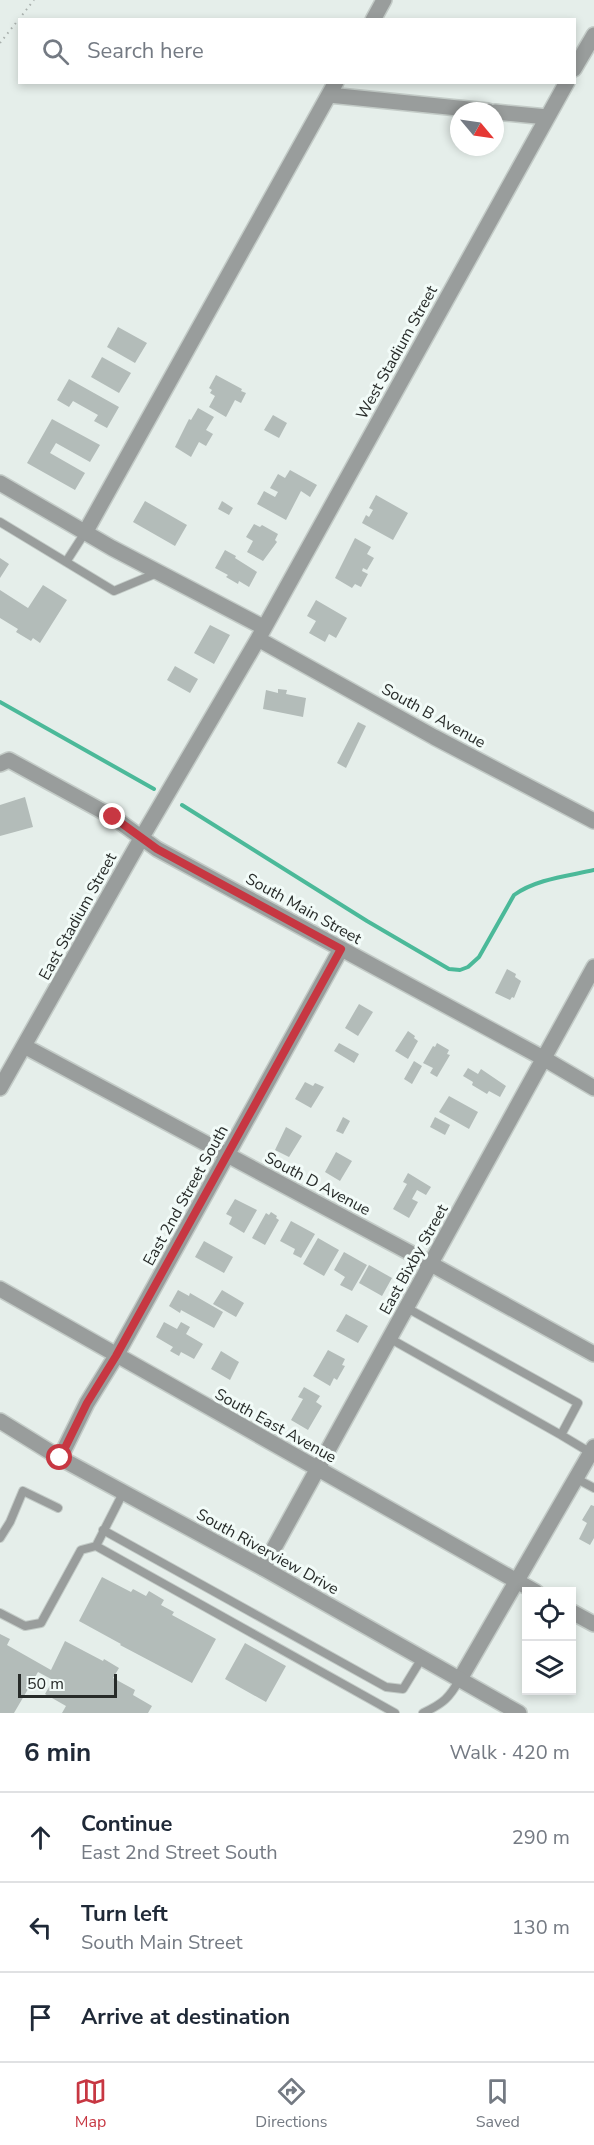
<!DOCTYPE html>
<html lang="en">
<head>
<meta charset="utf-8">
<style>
	:root { --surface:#fff; --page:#f2f2f3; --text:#1f2937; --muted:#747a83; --line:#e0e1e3; --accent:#c73742 }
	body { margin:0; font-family:"Nunito Sans",sans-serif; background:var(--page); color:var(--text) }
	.controls { position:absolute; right:18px; bottom:18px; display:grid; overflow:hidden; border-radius:0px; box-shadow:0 3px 9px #0003 }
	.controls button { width:54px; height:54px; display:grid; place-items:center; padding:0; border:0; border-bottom:2px solid var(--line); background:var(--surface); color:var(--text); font:30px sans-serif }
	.compass { position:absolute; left:450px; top:102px; width:54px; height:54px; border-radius:50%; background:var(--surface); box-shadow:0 3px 9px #0003; rotate:119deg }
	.scale { position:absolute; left:18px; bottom:15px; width:99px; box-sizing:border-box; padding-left:6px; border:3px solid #272b29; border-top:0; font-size:16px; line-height:21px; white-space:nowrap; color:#272b29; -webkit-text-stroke:4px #f2fbf8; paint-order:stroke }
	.stop { position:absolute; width:18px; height:18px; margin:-14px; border:4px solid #c73742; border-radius:50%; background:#fff }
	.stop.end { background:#c73742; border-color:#fff; box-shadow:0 2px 6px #0008 }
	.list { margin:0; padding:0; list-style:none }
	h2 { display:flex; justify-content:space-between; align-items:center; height:78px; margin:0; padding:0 24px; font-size:26px }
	h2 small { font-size:20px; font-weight:400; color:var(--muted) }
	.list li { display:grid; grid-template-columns:39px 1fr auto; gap:18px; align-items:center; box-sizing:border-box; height:90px; padding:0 24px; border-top:2px solid var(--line) }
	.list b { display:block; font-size:22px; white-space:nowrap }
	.list p { margin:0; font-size:20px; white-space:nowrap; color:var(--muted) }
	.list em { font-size:20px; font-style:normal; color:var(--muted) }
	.icon { flex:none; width:33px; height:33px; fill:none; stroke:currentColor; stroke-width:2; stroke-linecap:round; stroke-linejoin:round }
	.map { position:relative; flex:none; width:594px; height:1713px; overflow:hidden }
	.search { position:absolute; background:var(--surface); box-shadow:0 3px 9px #0003; left:18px; right:18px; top:18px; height:66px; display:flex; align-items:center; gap:15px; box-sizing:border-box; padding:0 21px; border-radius:0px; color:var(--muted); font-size:22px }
	.sheet { height:348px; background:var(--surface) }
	nav { display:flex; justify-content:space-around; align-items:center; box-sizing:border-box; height:84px; border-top:2px solid var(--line); background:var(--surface); font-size:16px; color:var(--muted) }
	nav a { display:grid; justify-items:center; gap:3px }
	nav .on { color:var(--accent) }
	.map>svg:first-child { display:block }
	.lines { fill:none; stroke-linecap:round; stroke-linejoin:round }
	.stream { stroke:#4bb999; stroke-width:4 }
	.building { fill:#b3bcb9 }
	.service-casing { stroke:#c3cbc7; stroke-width:10 }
	.minor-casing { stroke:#c3cbc7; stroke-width:18 }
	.tertiary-casing { stroke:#c3cbc7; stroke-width:18 }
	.path { stroke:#a9b0ad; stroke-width:2; stroke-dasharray:1.5 4.5; stroke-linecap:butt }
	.service { stroke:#999d9c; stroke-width:8 }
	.minor { stroke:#999d9c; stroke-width:15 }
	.tertiary { stroke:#999d9c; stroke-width:15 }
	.route { stroke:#c73742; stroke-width:8 }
	.labels { text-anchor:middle; stroke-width:6; stroke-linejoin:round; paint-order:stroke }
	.street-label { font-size:16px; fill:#272b29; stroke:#f2fbf8 }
</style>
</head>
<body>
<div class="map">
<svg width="594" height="1713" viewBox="0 0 594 1713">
	<rect width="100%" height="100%" fill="#e5eeea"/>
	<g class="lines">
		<path class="stream" d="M 0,702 L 154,789
			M 182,805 L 367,921 L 449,969 L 460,970 L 468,967 L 479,957 L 514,895 C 536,879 568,876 594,870"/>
	</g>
	<path class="building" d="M 118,327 L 147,343 L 135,363 L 107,347 Z
		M 102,357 L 131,373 L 119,393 L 91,377 Z
		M 216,375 L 242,389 L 241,391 L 246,393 L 241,403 L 235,400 L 226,417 L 209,407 L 215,396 L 210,393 L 212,390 L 209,388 Z
		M 69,379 L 119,407 L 107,428 L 94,421 L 98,415 L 73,401 L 69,407 L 57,400 Z
		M 198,408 L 214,417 L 206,430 L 213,434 L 206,446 L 199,442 L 191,457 L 175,447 L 189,419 L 191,420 Z
		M 273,415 L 287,423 L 279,438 L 264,430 Z
		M 52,419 L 100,445 L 90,462 L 56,443 L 50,453 L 85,473 L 75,490 L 27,463 Z
		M 290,470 L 317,485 L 310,497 L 301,491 L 286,520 L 257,504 L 264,491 L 275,497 L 278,492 L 270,488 L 278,474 L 285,478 Z
		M 376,495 L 408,513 L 393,540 L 362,523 L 366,515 L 369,517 L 373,510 L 369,508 Z
		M 145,501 L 187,525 L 175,546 L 133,522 Z
		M 222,501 L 233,508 L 229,515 L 218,509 Z
		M 254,524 L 260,527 L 262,525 L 278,534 L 275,540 L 277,542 L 263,561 L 247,552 L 253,541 L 246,537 Z
		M 355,538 L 371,547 L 367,554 L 374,558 L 367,570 L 363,568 L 362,571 L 368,574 L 361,587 L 355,584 L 352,588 L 335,578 Z
		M 225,550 L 236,556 L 235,558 L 257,572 L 249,587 L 239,581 L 238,584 L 226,577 L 228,575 L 215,568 Z
		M 0,558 L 9,564 L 0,578 Z
		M 43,585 L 67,600 L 40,643 L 33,638 L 31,641 L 16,632 L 18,629 L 0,618 L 0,590 L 28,608 Z
		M 316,600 L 347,618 L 336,638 L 329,634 L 325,642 L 309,633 L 316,621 L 307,616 Z
		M 210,625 L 230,635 L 214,664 L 194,653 Z
		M 175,666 L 198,679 L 190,693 L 167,680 Z
		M 278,689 L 287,690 L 286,694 L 306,698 L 303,717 L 263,709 L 266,690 L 278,693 Z
		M 358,722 L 366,726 L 346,768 L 337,763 Z
		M 25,797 L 33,827 L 0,836 L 0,805 Z
		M 507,969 L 516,974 L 515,977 L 521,981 L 514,998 L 512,997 L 510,1000 L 495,993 Z
		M 359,1004 L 373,1012 L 358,1036 L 345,1028 Z
		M 408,1031 L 415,1036 L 414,1038 L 418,1041 L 408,1059 L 395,1051 Z
		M 339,1043 L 359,1054 L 354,1063 L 334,1051 Z
		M 437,1043 L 449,1050 L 447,1054 L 450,1055 L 437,1077 L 430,1073 L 433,1068 L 423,1063 L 433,1046 L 435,1047 Z
		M 414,1061 L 422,1066 L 412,1084 L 404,1079 Z
		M 468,1068 L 478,1074 L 481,1069 L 506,1086 L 500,1097 L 489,1091 L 487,1094 L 472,1085 L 473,1082 L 463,1076 Z
		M 305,1082 L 313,1086 L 315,1083 L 324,1087 L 311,1108 L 295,1099 Z
		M 449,1096 L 478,1112 L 469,1129 L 439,1112 Z
		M 343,1117 L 350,1121 L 343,1134 L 336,1131 Z
		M 435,1117 L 450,1125 L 445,1135 L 430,1127 Z
		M 286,1127 L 302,1136 L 289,1157 L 275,1150 Z
		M 336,1152 L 352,1161 L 340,1181 L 325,1172 Z
		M 408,1173 L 431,1187 L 426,1195 L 417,1190 L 412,1199 L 418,1202 L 409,1218 L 393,1209 L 407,1184 L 403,1182 Z
		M 235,1199 L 257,1210 L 244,1233 L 229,1224 L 232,1217 L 226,1214 Z
		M 271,1212 L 277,1216 L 276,1218 L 279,1220 L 265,1245 L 252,1238 L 266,1213 L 269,1215 Z
		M 291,1221 L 315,1234 L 301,1258 L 293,1254 L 295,1249 L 280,1241 Z
		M 318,1238 L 339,1250 L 324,1276 L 303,1264 Z
		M 204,1241 L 233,1257 L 224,1273 L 195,1257 Z
		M 344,1252 L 367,1265 L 352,1291 L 340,1285 L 345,1277 L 334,1270 Z
		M 369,1265 L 392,1278 L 382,1296 L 359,1283 Z
		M 178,1290 L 189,1296 L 190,1293 L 223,1312 L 214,1328 L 181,1310 L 180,1313 L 169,1306 Z
		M 222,1290 L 244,1303 L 236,1317 L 213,1304 Z
		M 346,1314 L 368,1326 L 358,1343 L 336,1331 Z
		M 164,1322 L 177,1329 L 181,1322 L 190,1327 L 186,1334 L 203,1344 L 194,1359 L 181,1352 L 179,1356 L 170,1351 L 173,1347 L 156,1337 Z
		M 328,1350 L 345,1359 L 342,1365 L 345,1366 L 337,1380 L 334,1378 L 330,1386 L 313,1376 Z
		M 221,1351 L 239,1362 L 230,1380 L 211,1369 Z
		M 304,1387 L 320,1396 L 316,1402 L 322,1406 L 308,1430 L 291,1420 L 303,1399 L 298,1397 Z
		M 591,1505 L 594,1506 L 594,1538 L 590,1545 L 579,1539 L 587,1523 L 582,1520 Z
		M 102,1577 L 131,1592 L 133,1589 L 146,1596 L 149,1591 L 164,1600 L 161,1605 L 174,1612 L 172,1615 L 216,1639 L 192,1683 L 120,1645 L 121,1644 L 79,1621 Z
		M 0,1634 L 10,1639 L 7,1645 L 51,1670 L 65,1641 L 103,1661 L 104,1659 L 119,1668 L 113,1678 L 135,1690 L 133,1695 L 152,1706 L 148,1713 L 62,1713 L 66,1706 L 45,1694 L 53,1680 L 38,1672 L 14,1713 L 0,1713 Z
		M 245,1643 L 286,1666 L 266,1702 L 225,1679 Z"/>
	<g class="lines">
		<g class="service-casing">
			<path id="service" d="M 0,522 L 114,591 L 157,573
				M 66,562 L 86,531
				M 389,1338 L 561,1435 L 578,1403 L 407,1308
				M 561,1435 L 591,1453
				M 577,1479 L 594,1488
				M 103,1530 L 386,1687 L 403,1689 L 422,1658
				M 0,1538 L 10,1522 L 23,1491 L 58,1508
				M 96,1546 L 395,1713
				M 0,1613 L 25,1626 L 41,1623 L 81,1550 L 96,1546 L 124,1491
				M 423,1713 C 444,1703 449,1698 460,1679"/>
		</g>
		<g class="minor-casing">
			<path id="minor" d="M 373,20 L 384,0
				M 574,69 L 594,35
				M 329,95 L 488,111
				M 495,112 L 547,117
				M 0,483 L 112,548 L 263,627
				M 86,531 L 336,82
				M 258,639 L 434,737 L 594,821
				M 0,764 L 9,760 L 113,817 L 157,849 L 543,1058 L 594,1088
				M 24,1046 L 431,1264 L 594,1354
				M 0,1088 L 142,837 L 258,639 L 567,82
				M 0,1289 L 536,1592
				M 60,1458 L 87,1403 L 116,1356 L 341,949
				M 263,1568 L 594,967
				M 572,1612 L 594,1624
				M 460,1679 L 594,1447"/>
		</g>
		<g class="tertiary-casing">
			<path id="tertiary" d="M 0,1421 L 60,1458 L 263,1568 L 519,1713"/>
		</g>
		<path class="path" d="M 0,43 L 34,0"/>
		<use href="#service" class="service"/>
		<use href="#minor" class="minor"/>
		<use href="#tertiary" class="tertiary"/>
	</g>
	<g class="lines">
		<path class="route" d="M 60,1458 L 87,1403 L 116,1356 L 341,949 L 157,849 L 113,817"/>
	</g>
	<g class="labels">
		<g class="street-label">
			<text transform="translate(396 352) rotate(-61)" y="6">West Stadium Street</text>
			<text transform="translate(434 715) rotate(29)" y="6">South B Avenue</text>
			<text transform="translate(304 908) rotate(29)" y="6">South Main Street</text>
			<text transform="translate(77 916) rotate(-61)" y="6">East Stadium Street</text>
			<text transform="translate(318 1183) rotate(28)" y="6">South D Avenue</text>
			<text transform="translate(185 1195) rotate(-61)" y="6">East 2nd Street South</text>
			<text transform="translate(413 1259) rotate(-61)" y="6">East Bixby Street</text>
			<text transform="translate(276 1425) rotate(29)" y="6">South East Avenue</text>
			<text transform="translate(268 1551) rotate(29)" y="6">South Riverview Drive</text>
		</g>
	</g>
</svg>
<div class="controls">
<button><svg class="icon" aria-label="locate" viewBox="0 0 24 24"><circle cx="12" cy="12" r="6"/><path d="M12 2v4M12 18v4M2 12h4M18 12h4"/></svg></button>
<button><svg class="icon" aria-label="layers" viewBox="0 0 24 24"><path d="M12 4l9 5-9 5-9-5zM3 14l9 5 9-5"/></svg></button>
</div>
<svg class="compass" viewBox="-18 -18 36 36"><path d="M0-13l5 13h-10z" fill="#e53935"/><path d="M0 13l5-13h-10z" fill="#747a83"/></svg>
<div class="scale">50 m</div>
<div class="stop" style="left:60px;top:1458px"></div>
<div class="stop end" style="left:113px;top:817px"></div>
<div class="search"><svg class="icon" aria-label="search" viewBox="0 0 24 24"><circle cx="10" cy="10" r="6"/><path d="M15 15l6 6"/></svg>Search here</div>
</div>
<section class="sheet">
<h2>6 min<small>Walk · 420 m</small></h2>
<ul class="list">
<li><svg class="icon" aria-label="ahead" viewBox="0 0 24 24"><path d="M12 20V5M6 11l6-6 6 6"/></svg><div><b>Continue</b><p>East 2nd Street South</p></div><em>290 m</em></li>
<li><svg class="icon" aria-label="left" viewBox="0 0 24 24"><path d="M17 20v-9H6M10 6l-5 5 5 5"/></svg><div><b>Turn left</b><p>South Main Street</p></div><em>130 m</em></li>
<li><svg class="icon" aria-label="arrive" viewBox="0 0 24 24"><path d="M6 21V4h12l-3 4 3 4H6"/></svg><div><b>Arrive at destination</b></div></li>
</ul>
</section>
<nav>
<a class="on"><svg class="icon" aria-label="map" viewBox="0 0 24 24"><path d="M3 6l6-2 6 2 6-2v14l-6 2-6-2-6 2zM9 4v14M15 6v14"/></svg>Map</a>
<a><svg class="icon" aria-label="directions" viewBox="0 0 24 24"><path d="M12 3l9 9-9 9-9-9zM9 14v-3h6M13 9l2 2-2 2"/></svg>Directions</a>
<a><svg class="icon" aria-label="saved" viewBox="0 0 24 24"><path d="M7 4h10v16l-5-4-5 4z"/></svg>Saved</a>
</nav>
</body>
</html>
